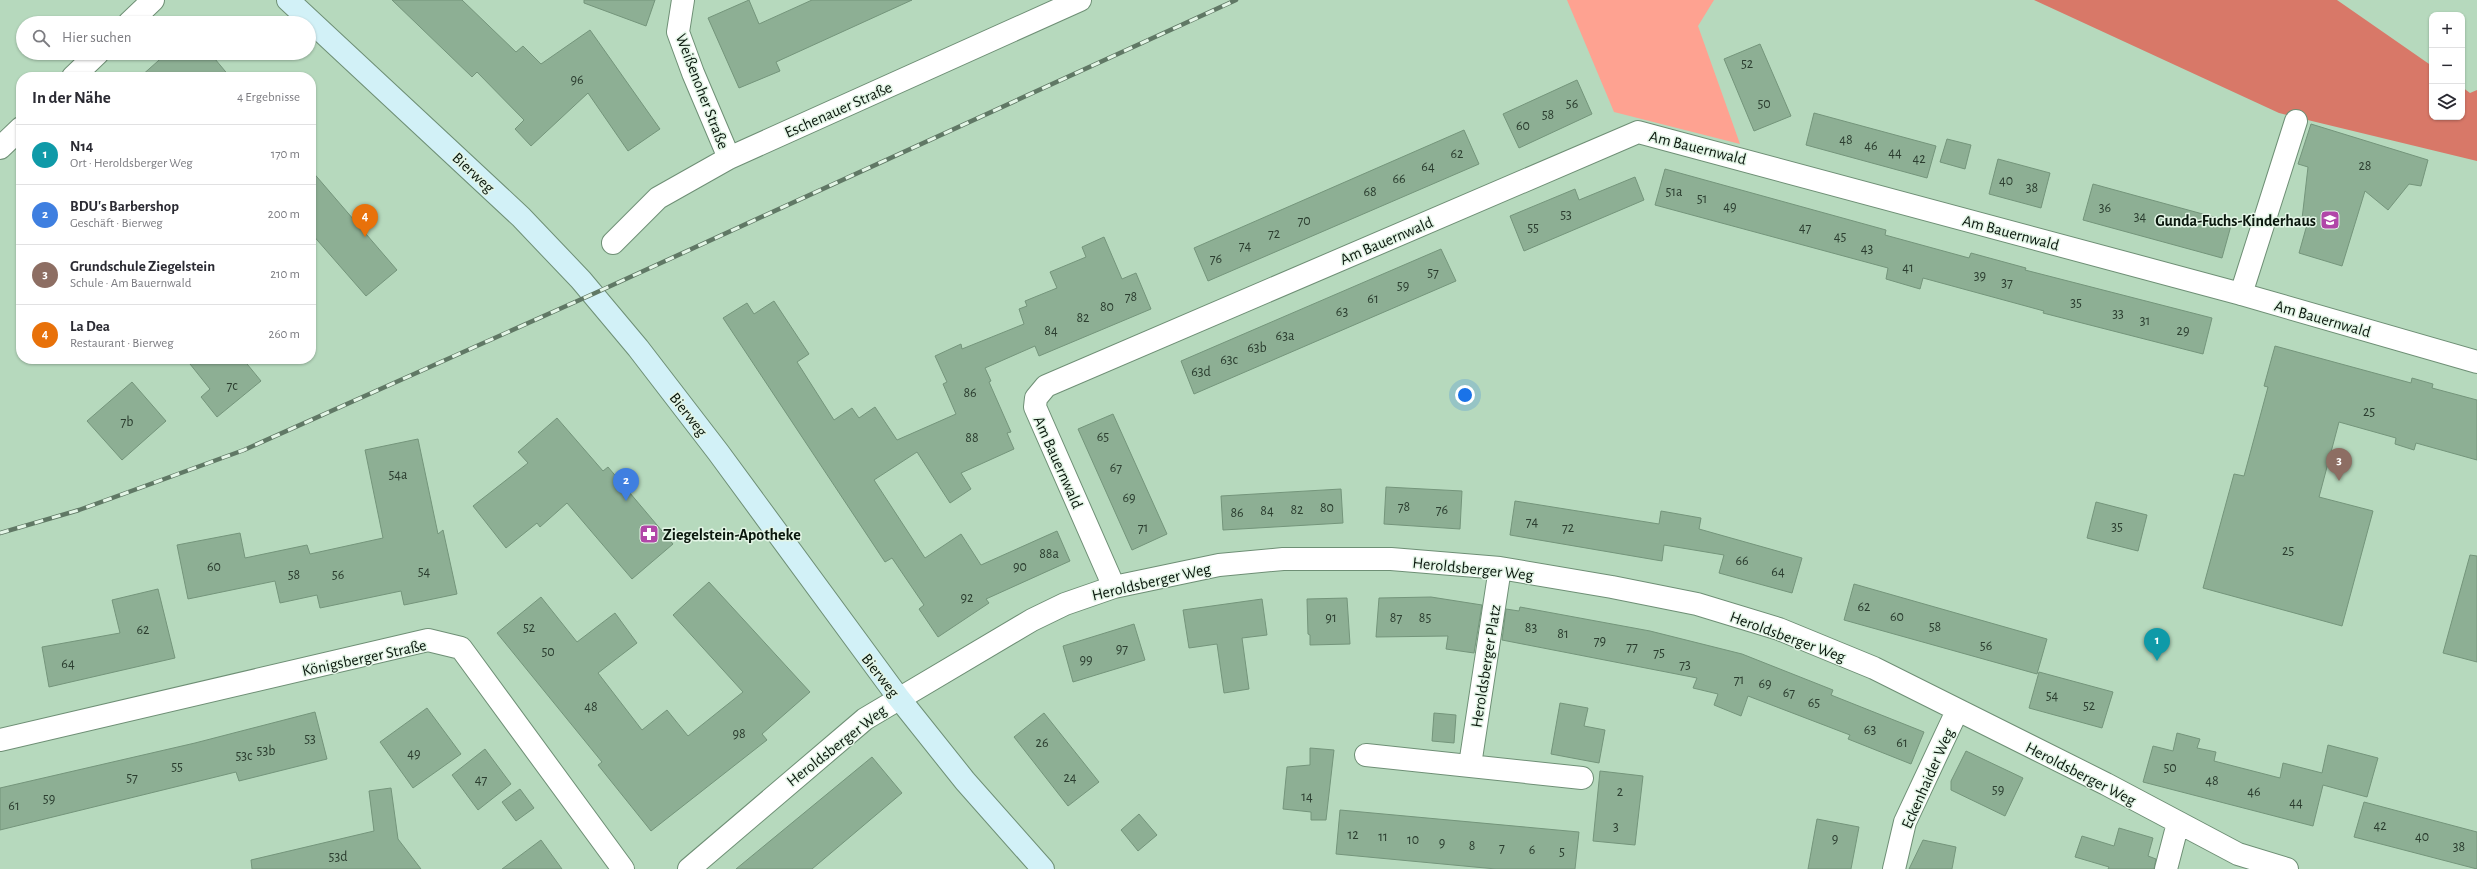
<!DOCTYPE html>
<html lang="de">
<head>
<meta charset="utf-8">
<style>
	:root { --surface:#fff; --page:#f7f7f7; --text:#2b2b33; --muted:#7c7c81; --line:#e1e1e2; --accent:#0b8043 }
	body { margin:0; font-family:"Alegreya Sans",sans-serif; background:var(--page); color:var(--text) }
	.controls { position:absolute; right:12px; top:12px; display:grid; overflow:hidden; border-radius:8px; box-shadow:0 1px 3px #0004 }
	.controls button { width:36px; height:36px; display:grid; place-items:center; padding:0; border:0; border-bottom:1px solid var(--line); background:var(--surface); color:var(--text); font:20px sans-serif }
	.you { position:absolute; left:1465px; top:395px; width:14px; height:14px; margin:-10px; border:3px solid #fff; border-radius:50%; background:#1a73e8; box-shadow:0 0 0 6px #1a73e833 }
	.badge { display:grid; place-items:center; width:26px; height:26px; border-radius:50%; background:var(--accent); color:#fff; font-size:13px; font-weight:700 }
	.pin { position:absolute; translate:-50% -33px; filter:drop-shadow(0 1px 2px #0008) }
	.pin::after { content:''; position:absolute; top:21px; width:14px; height:12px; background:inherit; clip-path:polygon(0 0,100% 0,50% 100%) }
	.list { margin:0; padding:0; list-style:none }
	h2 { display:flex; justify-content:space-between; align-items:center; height:52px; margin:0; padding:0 16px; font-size:17px }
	h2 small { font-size:13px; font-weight:400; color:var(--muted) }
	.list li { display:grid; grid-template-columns:26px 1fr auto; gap:12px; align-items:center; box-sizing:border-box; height:60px; padding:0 16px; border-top:1px solid var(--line) }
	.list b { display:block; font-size:15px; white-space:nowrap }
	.list p { margin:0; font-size:13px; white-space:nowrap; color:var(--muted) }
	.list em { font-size:13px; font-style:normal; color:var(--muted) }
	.icon { flex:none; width:22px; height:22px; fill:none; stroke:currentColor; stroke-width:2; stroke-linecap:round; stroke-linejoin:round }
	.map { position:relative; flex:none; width:2477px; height:869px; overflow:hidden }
	.search { position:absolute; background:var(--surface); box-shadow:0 1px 3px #0004; left:16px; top:16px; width:300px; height:44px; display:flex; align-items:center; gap:10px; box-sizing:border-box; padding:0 14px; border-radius:22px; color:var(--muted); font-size:15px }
	.panel { position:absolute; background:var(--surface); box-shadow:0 1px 3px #0004; left:16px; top:72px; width:300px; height:292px; border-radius:16px }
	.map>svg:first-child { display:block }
	.green { fill:#fea291 }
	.forest { fill:#d87868 }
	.building { fill:#8daf94; stroke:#74957b }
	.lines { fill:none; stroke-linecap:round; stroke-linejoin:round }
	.street-casing { stroke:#6e8f75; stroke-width:24 }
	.secondary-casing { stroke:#6e8f75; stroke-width:24 }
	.street { stroke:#fff; stroke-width:22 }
	.secondary { stroke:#d2f1f7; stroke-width:22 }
	.rail-casing { stroke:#607865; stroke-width:4.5 }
	.rail { stroke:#e3f5e6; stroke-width:3; stroke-dasharray:9; stroke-linecap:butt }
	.labels { text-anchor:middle; stroke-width:3; stroke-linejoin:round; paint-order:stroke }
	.number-label { font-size:14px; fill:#2b3d2f }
	.street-label { font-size:16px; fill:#0a170d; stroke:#e3f5e6 }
	.poi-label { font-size:16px; font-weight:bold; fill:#0a170d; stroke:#e3f5e6; text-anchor:end }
</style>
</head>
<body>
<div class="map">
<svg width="2477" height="869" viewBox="0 0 2477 869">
	<rect width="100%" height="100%" fill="#b6d9bd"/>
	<path class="green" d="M 1567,0 L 1714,0 L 1698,26 L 1740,144 L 1614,112 Z"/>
	<path class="forest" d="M 2034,0 L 2337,0 L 2432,66 L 2432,117 L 2462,117 L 2462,87 L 2470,93 L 2477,90 L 2477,161 L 2279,113 Z"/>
	<path class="building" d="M 392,0 L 462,0 L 516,52 L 523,46 L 541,64 L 590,30 L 660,129 L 628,151 L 588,93 L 531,146 L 515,129 L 524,120 L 477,72 L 472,77 Z
		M 584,0 L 655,0 L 646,26 L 584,3 Z
		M 749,0 L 759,24 L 812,0 L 912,0 L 776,62 L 780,71 L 739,88 L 708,18 Z
		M 1760,44 L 1791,116 L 1754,131 L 1724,59 Z
		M 167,53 L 210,53 L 230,77 L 140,77 Z
		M 1577,80 L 1592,114 L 1519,148 L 1503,114 Z
		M 1814,113 L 1936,146 L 1927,178 L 1806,145 Z
		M 2311,124 L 2428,160 L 2421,186 L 2409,184 L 2388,210 L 2365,191 L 2342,266 L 2299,253 L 2308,221 L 2302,219 L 2308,167 L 2298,164 Z
		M 1464,130 L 1479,164 L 1208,281 L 1194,248 Z
		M 1947,139 L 1971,145 L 1965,169 L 1940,162 Z
		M 1998,159 L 2050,173 L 2041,208 L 1989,194 Z
		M 1665,169 L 1886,230 L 1885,235 L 1969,258 L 1971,253 L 2026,268 L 2025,270 L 2212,318 L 2203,354 L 2043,313 L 2044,311 L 1923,278 L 1920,289 L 1886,279 L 1888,268 L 1655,205 Z
		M 311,170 L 397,270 L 366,296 L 311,233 Z
		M 1635,177 L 1644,200 L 1524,251 L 1510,216 L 1575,189 L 1579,200 Z
		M 2093,184 L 2232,222 L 2222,258 L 2083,220 Z
		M 1104,237 L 1122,279 L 1136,273 L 1151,309 L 1039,356 L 1035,346 L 985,368 L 991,381 L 989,382 L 1011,432 L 1007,433 L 1014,449 L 961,473 L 971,489 L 950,503 L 917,452 L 874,480 L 925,558 L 961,534 L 981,565 L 1057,531 L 1070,561 L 986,599 L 989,603 L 938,637 L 919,609 L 924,605 L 892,558 L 885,562 L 723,318 L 747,303 L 754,314 L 774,301 L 809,354 L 797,362 L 834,420 L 852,408 L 859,418 L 875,407 L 897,440 L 956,414 L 943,384 L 947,382 L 935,356 L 961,344 L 962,349 L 1024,324 L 1019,309 L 1027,306 L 1025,301 L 1057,288 L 1050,272 L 1086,257 L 1082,247 Z
		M 1441,249 L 1456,281 L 1194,394 L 1181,361 Z
		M 2275,346 L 2411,383 L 2412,378 L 2433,384 L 2432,388 L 2477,400 L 2477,460 L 2416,443 L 2414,450 L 2395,444 L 2396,438 L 2339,422 L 2319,497 L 2373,511 L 2342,626 L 2203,588 L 2234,474 L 2244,476 L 2268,387 L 2264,386 Z
		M 186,359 L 243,359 L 261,381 L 217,417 L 201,397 L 210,389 Z
		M 132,382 L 166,421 L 122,460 L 87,421 Z
		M 1113,414 L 1167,534 L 1132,550 L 1078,429 Z
		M 557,418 L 603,471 L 608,467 L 673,544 L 632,579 L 567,503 L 540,527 L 537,523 L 506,548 L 473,506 L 528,463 L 518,452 Z
		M 418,439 L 438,534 L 443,530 L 457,594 L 404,605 L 401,591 L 320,608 L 317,595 L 280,603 L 275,581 L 188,599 L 177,545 L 240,533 L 245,558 L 307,545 L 310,554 L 383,538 L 365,450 Z
		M 1386,487 L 1462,491 L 1460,529 L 1384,524 Z
		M 1341,489 L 1343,523 L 1223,530 L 1221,496 Z
		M 1515,501 L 1659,524 L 1661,511 L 1701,518 L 1699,529 L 1802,558 L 1792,593 L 1719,573 L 1724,555 L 1664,545 L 1662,561 L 1510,535 Z
		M 2096,502 L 2147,515 L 2138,551 L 2087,538 Z
		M 2470,555 L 2477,556 L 2477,662 L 2443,653 Z
		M 709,582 L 810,692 L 762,734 L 767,740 L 651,831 L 598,765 L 602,762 L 497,633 L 541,597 L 577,642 L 615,613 L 637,643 L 598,673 L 642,730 L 667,710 L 688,736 L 743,692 L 673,615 Z
		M 1854,584 L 2047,639 L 2037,674 L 1844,620 Z
		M 158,589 L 175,658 L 49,687 L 42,647 L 120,633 L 112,600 Z
		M 1431,597 L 1482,605 L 1474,653 L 1446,649 L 1448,636 L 1376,637 L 1379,598 Z
		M 1347,598 L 1350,644 L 1310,645 L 1310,635 L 1308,634 L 1307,599 Z
		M 1262,599 L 1267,635 L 1242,638 L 1249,689 L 1224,693 L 1217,644 L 1189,648 L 1183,610 Z
		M 1520,607 L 1650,631 L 1742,654 L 1833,690 L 1831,695 L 1924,732 L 1911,764 L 1848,739 L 1850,735 L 1748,696 L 1741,716 L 1714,705 L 1718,694 L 1693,688 L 1697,678 L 1502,640 L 1506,609 L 1519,611 Z
		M 1134,624 L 1145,660 L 1073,682 L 1063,646 Z
		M 2039,672 L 2113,692 L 2102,728 L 2029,708 Z
		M 1560,703 L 1588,708 L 1584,726 L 1605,730 L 1599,763 L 1551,754 Z
		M 427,708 L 461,754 L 413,788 L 380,742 Z
		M 315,712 L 327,759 L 239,781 L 236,772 L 0,830 L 0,788 L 195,743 Z
		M 1044,713 L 1099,782 L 1068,806 L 1014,737 Z
		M 1434,713 L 1456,715 L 1454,743 L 1432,741 Z
		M 2177,733 L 2200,739 L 2197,748 L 2216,752 L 2214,761 L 2280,778 L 2283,763 L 2322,773 L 2328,745 L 2378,758 L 2367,797 L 2323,785 L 2313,826 L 2143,782 L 2153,746 L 2173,751 Z
		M 1310,748 L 1334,750 L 1326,820 L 1311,820 L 1311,812 L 1283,809 L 1287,767 L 1310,765 Z
		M 485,749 L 511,784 L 478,810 L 452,775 Z
		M 1966,751 L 2023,778 L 2005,816 L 1951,790 L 1951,781 Z
		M 872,757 L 902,793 L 812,869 L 736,869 Z
		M 1600,771 L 1643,776 L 1635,845 L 1593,841 Z
		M 391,788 L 398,839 L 421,869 L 252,869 L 251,860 L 374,831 L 369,791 Z
		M 520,789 L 534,808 L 516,821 L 502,802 Z
		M 2364,802 L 2477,832 L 2477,869 L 2354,837 Z
		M 1340,810 L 1579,832 L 1575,869 L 1496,869 L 1336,854 Z
		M 1139,814 L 1157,835 L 1138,851 L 1121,830 Z
		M 1817,819 L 1859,827 L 1851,869 L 1808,869 Z
		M 2119,828 L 2153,838 L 2148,856 L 2156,859 L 2154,869 L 2108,869 L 2109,867 L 2075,857 L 2082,836 L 2114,846 Z
		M 541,840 L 562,869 L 502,869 Z
		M 1923,840 L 1956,847 L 1952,869 L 1909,869 Z"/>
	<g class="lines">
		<g class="street-casing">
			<path id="street" d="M 683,0 L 678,32 L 693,73 L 729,158
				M 129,23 L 153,0
				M 73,77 L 98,53
				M 0,148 L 21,128
				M 613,243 L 658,198 L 729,158 L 1080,0
				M 2241,294 L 2296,121
				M 1114,587 L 1035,407 L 1036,398 L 1046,386 L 1638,132 L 2241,294 L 2477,362
				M 0,740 L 428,640 L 461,648 L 623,869
				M 1366,755 L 1582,778
				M 1470,765 L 1500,568
				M 689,869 L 865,719 L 1032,620 L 1065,604 L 1114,587 L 1219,565 L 1283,559 L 1391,559 L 1500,568 L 1612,587 L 1697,604 L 1779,629 L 1874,668 L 2106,784 L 2238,854 L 2287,869
				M 1894,869 L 1905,822 L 1957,711
				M 2166,869 L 2178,823"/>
		</g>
		<g class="secondary-casing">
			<path id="secondary" d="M 288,0 L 521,217 L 581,280 L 638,348 L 718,452 L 898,697 L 965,781 L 1043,869"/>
		</g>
		<use href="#street" class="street"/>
		<use href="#secondary" class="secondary"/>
		<g class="rail-casing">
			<path id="rail" d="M 0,533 L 79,510 L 244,450 L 593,294 L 1236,0"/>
		</g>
		<use href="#rail" class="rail"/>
	</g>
	<defs>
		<g id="school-square" transform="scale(1)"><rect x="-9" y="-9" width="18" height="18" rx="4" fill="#b147a8" stroke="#e3f5e6"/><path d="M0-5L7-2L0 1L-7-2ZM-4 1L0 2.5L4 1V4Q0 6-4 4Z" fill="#fff"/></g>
		<g id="pharmacy-square" transform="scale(1)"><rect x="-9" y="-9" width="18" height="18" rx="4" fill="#b147a8" stroke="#e3f5e6"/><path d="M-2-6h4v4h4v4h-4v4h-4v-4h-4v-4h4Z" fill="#fff"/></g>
	</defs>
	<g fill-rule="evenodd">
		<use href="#school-square" x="2330" y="220"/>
		<use href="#pharmacy-square" x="649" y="534"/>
	</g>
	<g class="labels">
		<g class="number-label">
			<text x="1747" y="68">52</text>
			<text x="577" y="84">96</text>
			<text x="1572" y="108">56</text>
			<text x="1764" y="108">50</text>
			<text x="1548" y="119">58</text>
			<text x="1523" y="130">60</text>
			<text x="1846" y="144">48</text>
			<text x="1871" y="150">46</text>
			<text x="1895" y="157">44</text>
			<text x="1457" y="158">62</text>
			<text x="1919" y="163">42</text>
			<text x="2365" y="170">28</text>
			<text x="1428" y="171">64</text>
			<text x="1399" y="183">66</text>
			<text x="2006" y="185">40</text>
			<text x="2032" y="192">38</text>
			<text x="1370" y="196">68</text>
			<text x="1674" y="196">51a</text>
			<text x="1702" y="203">51</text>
			<text x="1730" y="211">49</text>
			<text x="2105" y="212">36</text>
			<text x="1566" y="219">53</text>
			<text x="2140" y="221">34</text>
			<text x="1304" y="225">70</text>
			<text x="1533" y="232">55</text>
			<text x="1805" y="232">47</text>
			<text x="1274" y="238">72</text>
			<text x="1840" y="241">45</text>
			<text x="1245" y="250">74</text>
			<text x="1867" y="253">43</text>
			<text x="1216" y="263">76</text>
			<text x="1908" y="272">41</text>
			<text x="1433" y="277">57</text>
			<text x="1980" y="280">39</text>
			<text x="2007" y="287">37</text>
			<text x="1403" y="290">59</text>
			<text x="1131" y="301">78</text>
			<text x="1373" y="303">61</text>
			<text x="2076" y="307">35</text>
			<text x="1107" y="311">80</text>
			<text x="1342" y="316">63</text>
			<text x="2118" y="318">33</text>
			<text x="1083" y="322">82</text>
			<text x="2145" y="325">31</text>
			<text x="1051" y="335">84</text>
			<text x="2183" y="335">29</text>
			<text x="1285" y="340">63a</text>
			<text x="1257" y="352">63b</text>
			<text x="1229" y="364">63c</text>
			<text x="1201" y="376">63d</text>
			<text x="232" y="390">7c</text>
			<text x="970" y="397">86</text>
			<text x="2369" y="416">25</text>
			<text x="127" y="426">7b</text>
			<text x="1103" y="441">65</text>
			<text x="972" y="442">88</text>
			<text x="1116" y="472">67</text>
			<text x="398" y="479">54a</text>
			<text x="1129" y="502">69</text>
			<text x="1404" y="511">78</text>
			<text x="1327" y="512">80</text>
			<text x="1297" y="514">82</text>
			<text x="1442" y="514">76</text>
			<text x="1267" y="515">84</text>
			<text x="1237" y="517">86</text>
			<text x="1532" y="526">74</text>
			<text x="2117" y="531">35</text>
			<text x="1143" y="532">71</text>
			<text x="1568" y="532">72</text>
			<text x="2288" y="555">25</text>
			<text x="1049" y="558">88a</text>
			<text x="1742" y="565">66</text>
			<text x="214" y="571">60</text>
			<text x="1020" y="571">90</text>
			<text x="424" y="576">54</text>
			<text x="1778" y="576">64</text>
			<text x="294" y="579">58</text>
			<text x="338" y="579">56</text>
			<text x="967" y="602">92</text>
			<text x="1864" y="611">62</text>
			<text x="1897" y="621">60</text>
			<text x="1331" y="622">91</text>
			<text x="1396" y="622">87</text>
			<text x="1425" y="622">85</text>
			<text x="1935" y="631">58</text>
			<text x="529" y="632">52</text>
			<text x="1531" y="632">83</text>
			<text x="143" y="634">62</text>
			<text x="1563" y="638">81</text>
			<text x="1600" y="645">79</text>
			<text x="1986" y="650">56</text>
			<text x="1632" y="651">77</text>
			<text x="1122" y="653">97</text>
			<text x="548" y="656">50</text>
			<text x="1659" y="657">75</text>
			<text x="1086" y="664">99</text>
			<text x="68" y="668">64</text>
			<text x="1685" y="669">73</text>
			<text x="1739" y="684">71</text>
			<text x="1765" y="688">69</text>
			<text x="1789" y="697">67</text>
			<text x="2052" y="700">54</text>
			<text x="1814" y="707">65</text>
			<text x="2089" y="710">52</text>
			<text x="591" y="711">48</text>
			<text x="1870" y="734">63</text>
			<text x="739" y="738">98</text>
			<text x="310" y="743">53</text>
			<text x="1042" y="747">26</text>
			<text x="1902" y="747">61</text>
			<text x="266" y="755">53b</text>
			<text x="414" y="758">49</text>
			<text x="244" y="760">53c</text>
			<text x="177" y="771">55</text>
			<text x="2170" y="772">50</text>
			<text x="132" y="782">57</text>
			<text x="1070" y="782">24</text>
			<text x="481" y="784">47</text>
			<text x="2212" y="785">48</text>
			<text x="1998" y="794">59</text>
			<text x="1620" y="796">2</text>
			<text x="2254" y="796">46</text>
			<text x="1307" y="801">14</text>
			<text x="49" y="803">59</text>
			<text x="2296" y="807">44</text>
			<text x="14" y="810">61</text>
			<text x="2380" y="830">42</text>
			<text x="1616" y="831">3</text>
			<text x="1353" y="839">12</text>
			<text x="1383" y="841">11</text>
			<text x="2422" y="841">40</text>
			<text x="1835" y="843">9</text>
			<text x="1413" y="844">10</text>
			<text x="1442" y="847">9</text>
			<text x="1472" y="850">8</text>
			<text x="2459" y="851">38</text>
			<text x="1502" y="852">7</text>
			<text x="1532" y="854">6</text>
			<text x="1562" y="856">5</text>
			<text x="338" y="861">53d</text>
		</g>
		<g class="street-label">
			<text transform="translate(703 91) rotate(69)" y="6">Weißenoher Straße</text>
			<text transform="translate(838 109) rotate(-24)" y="6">Eschenauer Straße</text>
			<text transform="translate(1698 147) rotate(14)" y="6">Am Bauernwald</text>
			<text transform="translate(474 172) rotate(43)" y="6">Bierweg</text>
			<text transform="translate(2011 232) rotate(15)" y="6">Am Bauernwald</text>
			<text transform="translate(1386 240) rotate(-23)" y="6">Am Bauernwald</text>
			<text transform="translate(2323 318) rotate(16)" y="6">Am Bauernwald</text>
			<text transform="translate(689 414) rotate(52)" y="6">Bierweg</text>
			<text transform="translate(1059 462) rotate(66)" y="6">Am Bauernwald</text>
			<text transform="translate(1473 568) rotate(6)" y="6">Heroldsberger Weg</text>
			<text transform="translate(1151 581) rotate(-13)" y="6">Heroldsberger Weg</text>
			<text transform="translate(1788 636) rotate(20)" y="6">Heroldsberger Weg</text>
			<text transform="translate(364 657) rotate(-12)" y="6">Königsberger Straße</text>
			<text transform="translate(1485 666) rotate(-81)" y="6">Heroldsberger Platz</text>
			<text transform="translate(881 675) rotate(52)" y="6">Bierweg</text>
			<text transform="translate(836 745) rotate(-38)" y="6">Heroldsberger Weg</text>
			<text transform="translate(2081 773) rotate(27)" y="6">Heroldsberger Weg</text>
			<text transform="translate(1927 778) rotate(-66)" y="6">Eckenhaider Weg</text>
		</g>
		<g class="poi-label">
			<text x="2316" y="226">Gunda-Fuchs-Kinderhaus</text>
			<text x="663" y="540" text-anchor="start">Ziegelstein-Apotheke</text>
		</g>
	</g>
</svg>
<div class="controls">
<button>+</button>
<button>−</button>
<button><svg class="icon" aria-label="layers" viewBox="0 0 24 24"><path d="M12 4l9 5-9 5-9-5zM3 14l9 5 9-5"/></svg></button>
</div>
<div class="you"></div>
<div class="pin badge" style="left:2157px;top:661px;background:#0f9aa8">1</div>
<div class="pin badge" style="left:626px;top:501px;background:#3f7fe0">2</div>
<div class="pin badge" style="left:2339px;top:481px;background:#8d6e63">3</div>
<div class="pin badge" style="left:365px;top:237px;background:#e8710a">4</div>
<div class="search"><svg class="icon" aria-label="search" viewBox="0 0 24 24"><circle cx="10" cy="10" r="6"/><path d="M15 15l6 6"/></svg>Hier suchen</div>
<section class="panel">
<h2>In der Nähe<small>4 Ergebnisse</small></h2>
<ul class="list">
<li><span class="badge" style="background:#0f9aa8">1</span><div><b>N14</b><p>Ort · Heroldsberger Weg</p></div><em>170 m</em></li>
<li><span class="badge" style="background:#3f7fe0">2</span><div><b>BDU's Barbershop</b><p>Geschäft · Bierweg</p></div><em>200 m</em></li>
<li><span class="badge" style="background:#8d6e63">3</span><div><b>Grundschule Ziegelstein</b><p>Schule · Am Bauernwald</p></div><em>210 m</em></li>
<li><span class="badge" style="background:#e8710a">4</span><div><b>La Dea</b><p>Restaurant · Bierweg</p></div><em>260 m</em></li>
</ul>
</section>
</div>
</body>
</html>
